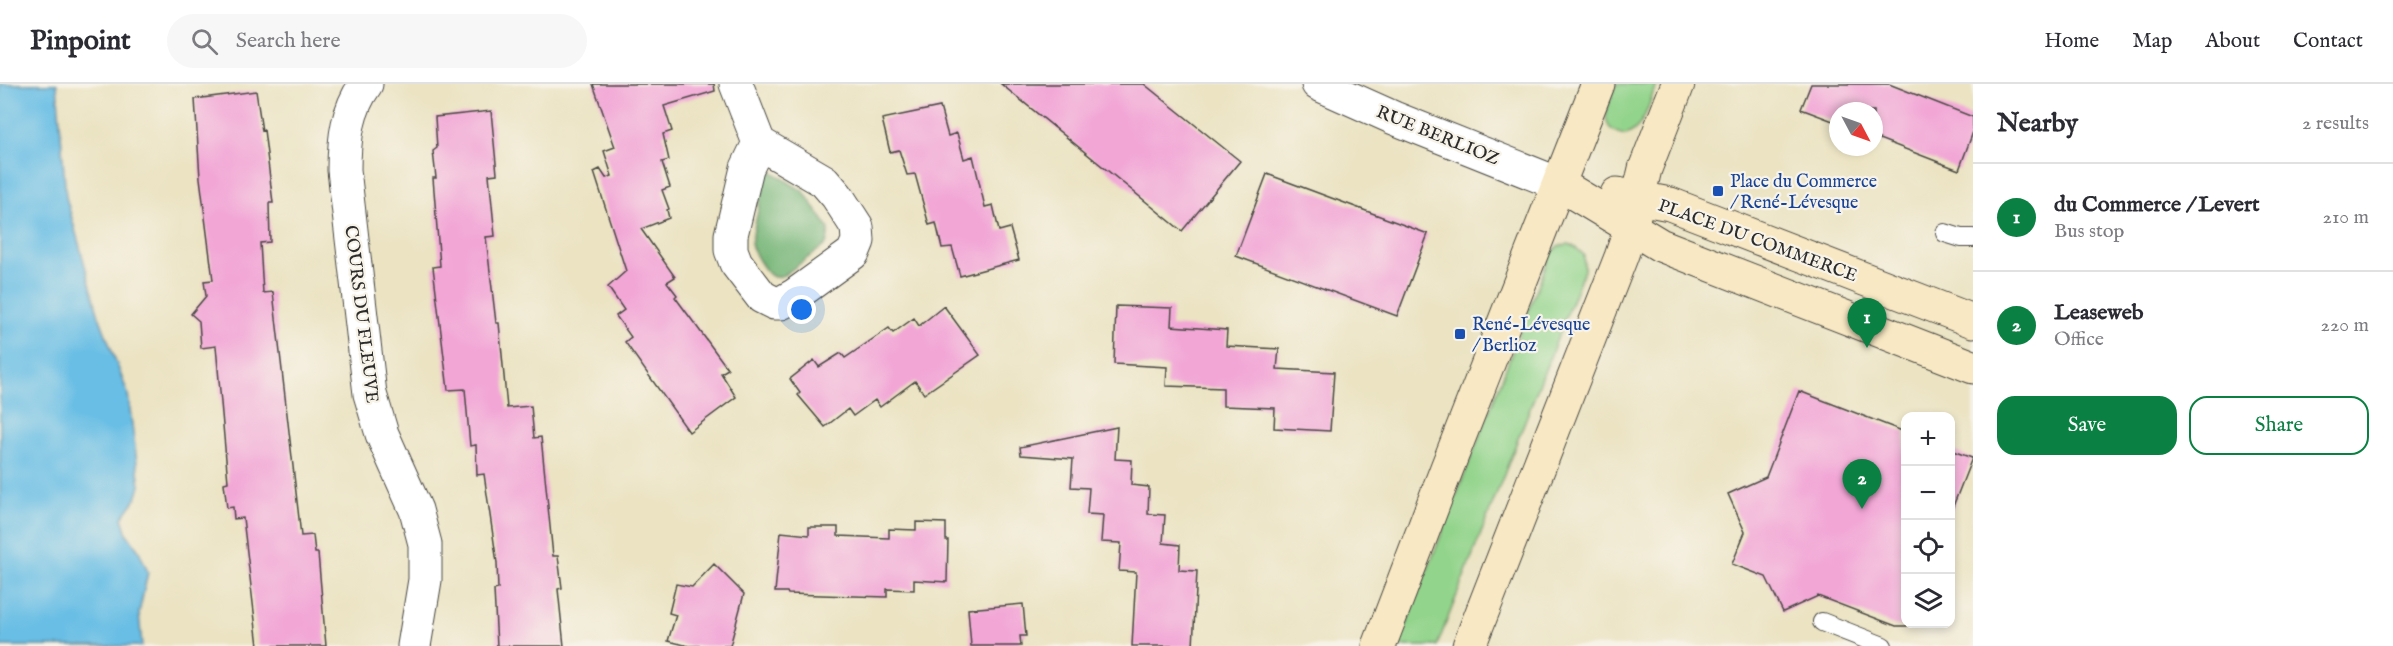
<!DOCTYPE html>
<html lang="en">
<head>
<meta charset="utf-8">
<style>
	:root { --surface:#fff; --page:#f7f7f7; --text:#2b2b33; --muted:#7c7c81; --line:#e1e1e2; --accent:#0b8043 }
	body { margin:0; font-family:"IM FELL English",serif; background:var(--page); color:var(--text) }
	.controls { position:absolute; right:18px; bottom:18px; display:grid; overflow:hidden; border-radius:12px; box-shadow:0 3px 9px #0003 }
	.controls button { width:54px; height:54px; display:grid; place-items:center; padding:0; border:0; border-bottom:2px solid var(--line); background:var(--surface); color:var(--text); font:30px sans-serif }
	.compass { position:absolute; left:1829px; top:18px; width:54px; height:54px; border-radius:50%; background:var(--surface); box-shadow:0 3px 9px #0003; rotate:131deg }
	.you { position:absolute; left:802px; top:226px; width:21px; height:21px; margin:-15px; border:4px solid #fff; border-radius:50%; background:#1a73e8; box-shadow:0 0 0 9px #1a73e833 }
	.badge { display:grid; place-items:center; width:39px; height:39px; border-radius:50%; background:var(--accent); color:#fff; font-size:20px; font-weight:700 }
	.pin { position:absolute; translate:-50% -50px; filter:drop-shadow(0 2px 3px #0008) }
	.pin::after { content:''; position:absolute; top:32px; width:21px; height:18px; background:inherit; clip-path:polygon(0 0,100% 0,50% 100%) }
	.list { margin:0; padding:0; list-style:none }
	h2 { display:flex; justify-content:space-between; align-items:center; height:78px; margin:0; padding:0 24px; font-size:26px }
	h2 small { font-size:20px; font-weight:400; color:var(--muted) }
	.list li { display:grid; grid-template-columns:39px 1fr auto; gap:18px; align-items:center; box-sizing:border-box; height:108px; padding:0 24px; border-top:2px solid var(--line) }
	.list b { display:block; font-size:22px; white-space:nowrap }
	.list p { margin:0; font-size:20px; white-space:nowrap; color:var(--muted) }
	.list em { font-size:20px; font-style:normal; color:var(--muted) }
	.actions { display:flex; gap:12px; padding:18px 24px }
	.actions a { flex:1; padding:14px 0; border:2px solid var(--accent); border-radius:18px; text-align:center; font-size:21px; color:var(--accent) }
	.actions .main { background:var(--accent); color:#fff }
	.icon { flex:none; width:33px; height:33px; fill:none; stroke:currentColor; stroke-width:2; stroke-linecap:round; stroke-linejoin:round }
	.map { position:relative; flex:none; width:1973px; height:562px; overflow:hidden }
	header { display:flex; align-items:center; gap:36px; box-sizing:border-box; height:84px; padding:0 30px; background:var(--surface); border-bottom:2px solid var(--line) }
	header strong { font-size:28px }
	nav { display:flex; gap:33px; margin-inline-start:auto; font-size:21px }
	.search { width:420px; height:54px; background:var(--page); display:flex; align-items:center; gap:15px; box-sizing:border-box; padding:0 21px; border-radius:33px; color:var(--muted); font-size:22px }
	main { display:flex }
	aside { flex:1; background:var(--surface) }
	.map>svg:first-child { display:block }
	.green { fill:#93d48c; stroke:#5f805c; stroke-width:1.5 }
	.forest { fill:#76b678; stroke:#507052; stroke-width:1.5 }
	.water { fill:#68bee5; stroke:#4a7488; stroke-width:1.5 }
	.building { fill:#f2a6d6 }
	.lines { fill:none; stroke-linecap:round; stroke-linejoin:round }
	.lane-casing { stroke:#484742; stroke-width:20 }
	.street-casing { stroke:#484742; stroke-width:35 }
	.secondary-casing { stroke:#484742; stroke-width:35 }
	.lane { stroke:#fff; stroke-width:18 }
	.street { stroke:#fff; stroke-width:33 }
	.secondary { stroke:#f8e8c3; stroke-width:33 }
	.transit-dot { fill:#1a4fb4; stroke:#f7f3e8; stroke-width:2 }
	.labels { text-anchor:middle; stroke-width:4.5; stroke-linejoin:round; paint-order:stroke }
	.street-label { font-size:18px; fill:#2b2b2b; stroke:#f7f3e8 }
	.transit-label { font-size:18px; fill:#164399; stroke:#f7f3e8; text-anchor:start }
</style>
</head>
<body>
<header>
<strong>Pinpoint</strong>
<div class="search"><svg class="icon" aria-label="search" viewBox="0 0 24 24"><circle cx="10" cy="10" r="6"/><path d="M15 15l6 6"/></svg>Search here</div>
<nav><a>Home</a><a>Map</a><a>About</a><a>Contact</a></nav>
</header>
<main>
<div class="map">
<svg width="1973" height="562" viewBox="0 0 1973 562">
	<rect width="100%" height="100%" fill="#f7f3e8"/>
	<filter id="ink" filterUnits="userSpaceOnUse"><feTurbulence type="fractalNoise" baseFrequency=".0167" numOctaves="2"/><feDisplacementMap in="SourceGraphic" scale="12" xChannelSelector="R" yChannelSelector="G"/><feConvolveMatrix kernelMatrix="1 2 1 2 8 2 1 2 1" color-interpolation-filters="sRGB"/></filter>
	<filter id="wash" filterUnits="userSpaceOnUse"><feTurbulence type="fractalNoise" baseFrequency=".008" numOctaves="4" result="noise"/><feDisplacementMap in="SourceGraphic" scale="24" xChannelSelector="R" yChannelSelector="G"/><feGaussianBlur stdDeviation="1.35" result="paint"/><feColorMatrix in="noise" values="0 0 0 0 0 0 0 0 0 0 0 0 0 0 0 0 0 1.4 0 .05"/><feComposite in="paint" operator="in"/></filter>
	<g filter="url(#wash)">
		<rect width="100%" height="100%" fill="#ebe3c2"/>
		<path class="green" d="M 1616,0 L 1656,0 C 1650,17 1645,44 1626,51 C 1594,46 1609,20 1616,0 Z
			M 1569,160 L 1575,163 L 1584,171 L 1584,186 L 1437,562 L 1398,562 L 1550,171 L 1558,162 Z"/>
		<path class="forest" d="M 771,87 L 804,108 L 829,145 L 827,158 L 824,162 L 784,191 C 781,192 777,194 774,193 C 766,191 752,166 751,159 L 766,90 Z"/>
		<path class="water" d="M 0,0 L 57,0 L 66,113 L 99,232 L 128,310 L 140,402 L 136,415 L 122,434 L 127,450 L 139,467 L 148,488 L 139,529 L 142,562 L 0,562 Z"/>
		<g id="blocks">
			<path class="building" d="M 593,0 L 714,0 L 715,7 L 664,22 L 672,47 L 663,50 L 669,76 L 662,78 L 670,103 L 662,106 L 669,125 L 667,126 L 669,134 L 641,145 L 675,193 L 667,198 L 677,211 L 675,213 L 728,285 L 721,289 L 736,313 L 689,348 L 625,258 L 631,253 L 616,232 L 624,226 L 608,203 L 626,187 L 594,88 L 600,85 L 606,94 L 612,92 L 604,67 L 615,63 Z
				M 1001,0 L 1144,0 L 1240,77 L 1182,147 Z
				M 1811,0 L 1889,0 L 1973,33 L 1973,48 L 1959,86 L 1874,53 L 1874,27 L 1838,27 L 1838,39 L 1801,25 Z
				M 256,7 L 262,47 L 264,46 L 273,119 L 269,119 L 270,158 L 260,159 L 263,209 L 273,208 L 301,452 L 313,451 L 315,469 L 318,469 L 326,562 L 258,562 L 243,434 L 234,435 L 233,423 L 227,424 L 224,399 L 228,398 L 216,262 L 201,264 L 199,237 L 191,230 L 206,212 L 204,197 L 213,196 L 200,94 L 195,15 Z
				M 940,23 L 948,52 L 957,49 L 964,75 L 973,72 L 985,123 L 993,121 L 999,147 L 1010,144 L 1019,176 L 960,192 L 952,163 L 942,164 L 936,139 L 929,141 L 915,90 L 907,91 L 899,66 L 890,68 L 882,35 Z
				M 491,27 L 497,90 L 489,91 L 495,152 L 486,153 L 496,239 L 499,239 L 507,324 L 531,322 L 534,354 L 541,353 L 553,472 L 558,472 L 562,504 L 558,505 L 564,562 L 497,562 L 494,506 L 498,505 L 497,479 L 484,390 L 477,391 L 476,361 L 470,362 L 465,305 L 448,306 L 433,183 L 440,182 L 433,94 L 436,94 L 433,67 L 437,64 L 435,33 Z
				M 1267,90 L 1428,150 L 1397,232 L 1236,172 Z
				M 944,222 L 980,271 L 924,310 L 915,297 L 880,323 L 875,316 L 853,332 L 848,325 L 825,343 L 798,311 L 800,309 L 790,295 L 814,276 L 819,283 L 841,269 L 845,274 L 889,244 L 893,249 L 914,234 L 919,242 Z
				M 1116,222 L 1172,224 L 1171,242 L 1227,246 L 1226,262 L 1279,265 L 1277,285 L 1334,288 L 1330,347 L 1274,344 L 1275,324 L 1223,322 L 1223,304 L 1166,302 L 1167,283 L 1114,280 Z
				M 1799,307 L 1905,348 L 1907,542 L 1896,542 L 1818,512 L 1783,528 L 1766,493 L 1732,480 L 1745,448 L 1728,410 L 1766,393 Z
				M 1117,343 L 1115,375 L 1132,376 L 1131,401 L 1149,403 L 1148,430 L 1165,431 L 1163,459 L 1180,461 L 1179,486 L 1197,487 L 1193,562 L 1132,562 L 1136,488 L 1119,487 L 1121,459 L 1101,458 L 1103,431 L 1087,430 L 1089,404 L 1071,403 L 1073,375 L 1021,371 L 1020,363 Z
				M 1950,366 L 1972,374 L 1950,430 Z
				M 916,438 L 946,439 L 946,456 L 948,456 L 947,498 L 914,496 L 914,506 L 887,505 L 887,513 L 788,510 L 787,508 L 775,508 L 781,448 L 809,451 L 809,443 L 838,443 L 838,452 L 889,454 L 889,445 L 916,446 Z
				M 714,480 L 744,510 L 730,562 L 689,562 L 668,557 L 676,531 L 669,529 L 676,500 L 692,503 Z
				M 1023,520 L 1026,552 L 1020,552 L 1021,562 L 971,562 L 968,525 Z"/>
		</g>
	</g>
	<g filter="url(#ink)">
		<use href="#blocks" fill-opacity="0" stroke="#484742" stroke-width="1.5"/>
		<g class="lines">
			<g class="lane-casing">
				<path id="lane" d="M 1945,149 L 1961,154 L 1973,154
					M 1822,538 L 1883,562"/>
			</g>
			<g class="street-casing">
				<path id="street" d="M 366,0 C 347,26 344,55 344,86 L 370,310 L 382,350 L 416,426 L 425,460 L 425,496 L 414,562
					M 736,0 L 759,59 L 824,97 L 837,112 L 857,143 L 858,157 L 853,169 L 795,211 L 781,219 L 774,219 L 762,213 L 736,179 L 731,166 L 731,151 L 747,84 L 759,59
					M 1318,0 L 1394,34 L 1559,100"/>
			</g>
			<g class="secondary-casing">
				<path id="secondary" d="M 1559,100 L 1660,161 L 1973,283
					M 1617,110 L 1670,120 L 1973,237
					M 1379,562 L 1447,384 L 1598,0
					M 1469,562 L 1621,173 L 1631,144 L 1645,85 L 1678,0"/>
			</g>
			<use href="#lane" class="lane"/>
			<use href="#street" class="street"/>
			<use href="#secondary" class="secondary"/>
		</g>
	</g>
	<g class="transit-dot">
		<rect x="1712" y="101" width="12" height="12" rx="3"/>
		<rect x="1454" y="244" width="12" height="12" rx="3"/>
	</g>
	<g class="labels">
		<g class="street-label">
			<text transform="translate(1438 51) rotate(22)" y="6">RUE BERLIOZ</text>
			<text transform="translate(1758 156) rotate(20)" y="6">PLACE DU COMMERCE</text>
			<text transform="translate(362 230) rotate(83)" y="6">COURS DU FLEUVE</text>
		</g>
		<g class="transit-label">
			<text x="1730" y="103">Place du Commerce<tspan x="1730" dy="21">/ René-Lévesque</tspan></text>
			<text x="1472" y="246">René-Lévesque<tspan x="1472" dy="21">/ Berlioz</tspan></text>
		</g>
	</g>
</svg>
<div class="controls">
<button>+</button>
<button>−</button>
<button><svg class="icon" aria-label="locate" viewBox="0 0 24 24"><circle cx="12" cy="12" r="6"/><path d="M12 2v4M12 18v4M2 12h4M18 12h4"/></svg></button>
<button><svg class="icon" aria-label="layers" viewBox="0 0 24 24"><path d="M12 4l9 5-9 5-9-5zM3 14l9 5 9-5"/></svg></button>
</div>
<svg class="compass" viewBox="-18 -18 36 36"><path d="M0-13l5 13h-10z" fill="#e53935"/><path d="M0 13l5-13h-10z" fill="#7c7c81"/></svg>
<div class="you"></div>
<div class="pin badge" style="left:1867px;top:264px">1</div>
<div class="pin badge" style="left:1862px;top:425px">2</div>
</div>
<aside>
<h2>Nearby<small>2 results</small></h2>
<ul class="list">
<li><span class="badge">1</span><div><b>du Commerce / Levert</b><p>Bus stop</p></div><em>210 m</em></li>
<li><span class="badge">2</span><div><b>Leaseweb</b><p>Office</p></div><em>220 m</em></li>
</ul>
<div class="actions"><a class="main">Save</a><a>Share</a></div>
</aside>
</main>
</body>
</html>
